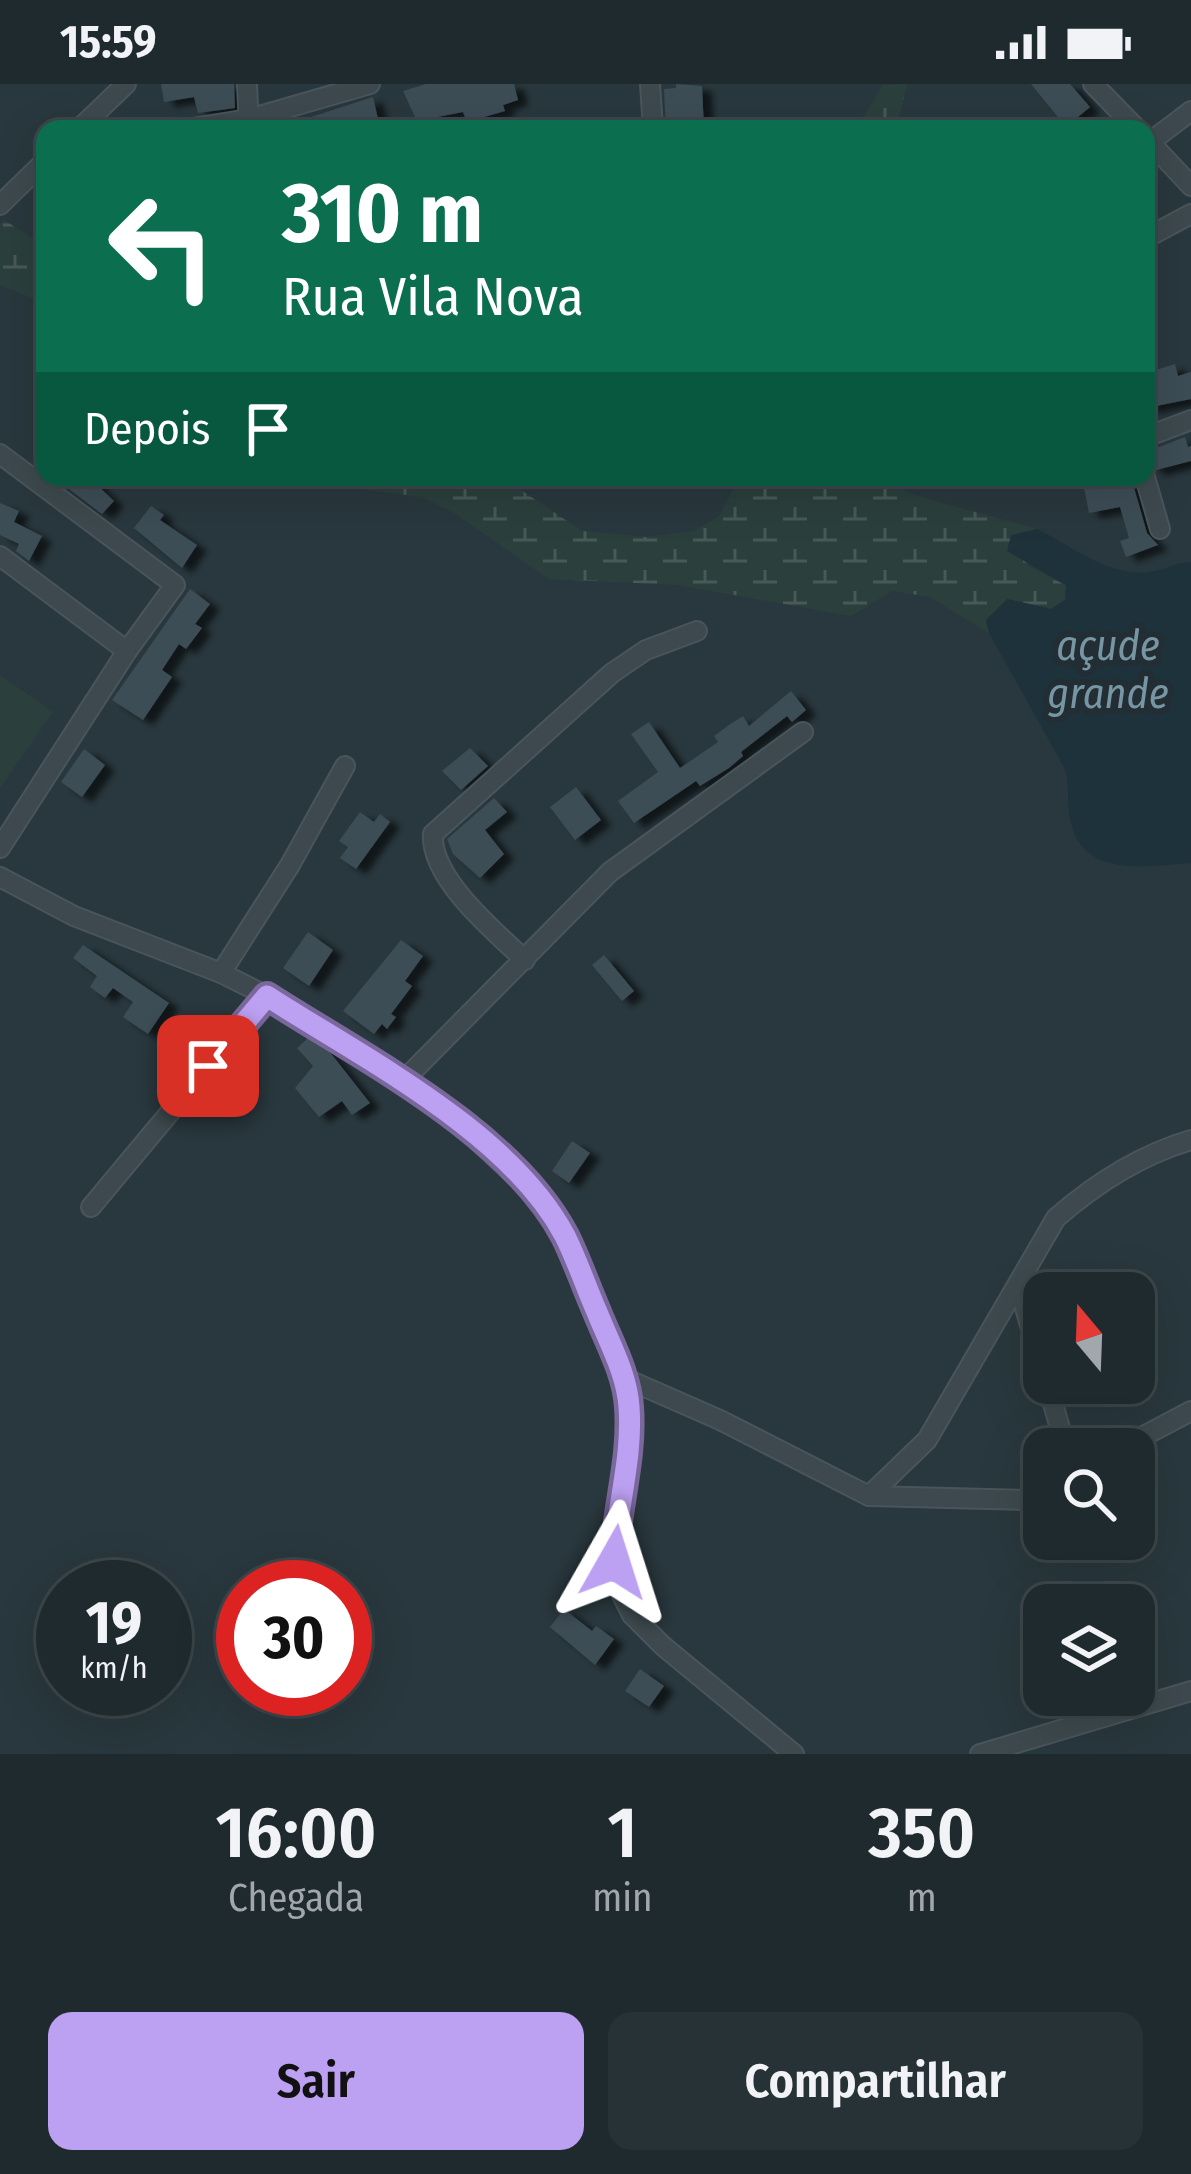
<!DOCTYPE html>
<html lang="pt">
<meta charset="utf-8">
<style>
body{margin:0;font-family:"Fira Sans Condensed",sans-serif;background:#273236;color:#f1f3f6;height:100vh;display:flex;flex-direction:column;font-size:45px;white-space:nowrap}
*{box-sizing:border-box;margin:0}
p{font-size:39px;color:#a1a7aa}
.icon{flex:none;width:66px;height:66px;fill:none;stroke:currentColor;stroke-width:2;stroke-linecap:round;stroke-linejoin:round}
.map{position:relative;height:1670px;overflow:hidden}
.details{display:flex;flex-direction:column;background:#1f2a2e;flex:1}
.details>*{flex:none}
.guide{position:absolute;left:36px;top:36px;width:1119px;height:366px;border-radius:24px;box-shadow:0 12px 48px #0002,0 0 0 3px #3c464a;background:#0b6e4f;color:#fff;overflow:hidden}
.needle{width:78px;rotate:341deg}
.buttons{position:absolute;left:1023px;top:1188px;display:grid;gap:24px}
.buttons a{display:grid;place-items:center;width:132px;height:132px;border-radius:24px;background:#1f2a2e;box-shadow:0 12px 48px #0002,0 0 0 3px #3c464a;font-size:60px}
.speed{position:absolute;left:36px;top:1476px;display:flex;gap:24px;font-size:60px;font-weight:700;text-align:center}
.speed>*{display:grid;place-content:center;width:156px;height:156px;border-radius:50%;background:#1f2a2e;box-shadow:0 12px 48px #0002,0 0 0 3px #3c464a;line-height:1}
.speed small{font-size:30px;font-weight:400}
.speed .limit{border:18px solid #d22;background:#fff;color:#111}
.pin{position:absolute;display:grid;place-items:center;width:102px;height:102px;color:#fff;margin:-51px;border-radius:24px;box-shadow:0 6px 18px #0006}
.me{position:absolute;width:132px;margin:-66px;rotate:6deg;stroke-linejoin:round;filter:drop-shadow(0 0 9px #0008)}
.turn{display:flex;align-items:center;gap:42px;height:252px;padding:0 48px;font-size:54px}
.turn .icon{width:156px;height:156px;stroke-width:2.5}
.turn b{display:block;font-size:84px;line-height:102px}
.then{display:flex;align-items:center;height:114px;padding:0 48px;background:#0003;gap:24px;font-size:45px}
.eta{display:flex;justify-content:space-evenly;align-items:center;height:204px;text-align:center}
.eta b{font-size:72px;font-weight:600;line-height:84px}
.button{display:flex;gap:24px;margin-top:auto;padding:24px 48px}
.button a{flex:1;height:138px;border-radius:24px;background:#bca0f2;color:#111;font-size:48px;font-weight:600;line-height:138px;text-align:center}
.button a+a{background:#273236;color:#f1f3f6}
.status{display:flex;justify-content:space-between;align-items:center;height:84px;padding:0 60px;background:#1f2a2e;direction:ltr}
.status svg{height:33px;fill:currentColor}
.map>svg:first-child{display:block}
.grass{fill:#2b3f3c}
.wetland{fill:url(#wetland-marsh)}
.water{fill:#1d323b}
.building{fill:#3c4d54;filter:url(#shadow)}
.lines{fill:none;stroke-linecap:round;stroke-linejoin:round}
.minor-casing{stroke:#49555b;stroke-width:22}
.minor{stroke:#3d494e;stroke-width:18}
.route-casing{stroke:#7a689d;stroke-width:30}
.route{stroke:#bca0f2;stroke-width:21}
.labels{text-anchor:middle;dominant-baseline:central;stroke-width:12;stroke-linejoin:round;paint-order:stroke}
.water-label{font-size:42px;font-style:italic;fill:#7796a3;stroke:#222e34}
</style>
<div class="status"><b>15:59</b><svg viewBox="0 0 49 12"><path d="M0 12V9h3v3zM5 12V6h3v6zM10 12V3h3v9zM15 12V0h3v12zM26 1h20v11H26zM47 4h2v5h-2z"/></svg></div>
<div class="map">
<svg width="1191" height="1670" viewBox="0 0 1191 1670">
<defs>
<pattern id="wetland-marsh" width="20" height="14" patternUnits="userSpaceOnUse" patternTransform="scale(3)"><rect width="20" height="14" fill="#2b3f3c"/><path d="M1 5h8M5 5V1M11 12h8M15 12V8" fill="none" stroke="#485957"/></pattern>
<filter id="shadow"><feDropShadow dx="10" dy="5.5" stdDeviation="3" flood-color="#0009"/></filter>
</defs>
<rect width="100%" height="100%" fill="#29383e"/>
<polygon class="grass" points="0,591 53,628 0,704"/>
<g class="wetland">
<polygon points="907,0 896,45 856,45 883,1"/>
<polygon points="4,136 45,162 45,219 0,201 0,140"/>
<polygon points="300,393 485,393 515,402 582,447 647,453 694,447 719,432 740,393 875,393 914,411 1037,445 1011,452 1029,482 1067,502 1065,516 1051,525 1007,515 986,536 989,549 930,513 892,507 851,532 678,501 549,495 456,430 422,413 306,398"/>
</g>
<path class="water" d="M1037,445C1073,462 1111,496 1154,487C1167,485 1177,478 1191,478V779C1143,782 1078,796 1069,729C1067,712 1070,700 1064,683L989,549L986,536L1007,515L1051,525L1065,516L1066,501L1007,467L1011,451Z"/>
<g class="building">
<polygon points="161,0 234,0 235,24 198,29 194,13 164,18"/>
<polygon points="426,0 514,0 518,16 503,21 505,27 467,38 463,28 417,37 403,7"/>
<polygon points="676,0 702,2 704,45 666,45 664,5 676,4"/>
<polygon points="1031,0 1070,0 1090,23 1066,43"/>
<polygon points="373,13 379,39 366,45 283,45 283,42"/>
<polygon points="1175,280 1178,292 1191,288 1191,315 1146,324 1146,289"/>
<polygon points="1185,353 1188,363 1191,362 1191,377 1156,386 1150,381 1148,374 1156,372 1154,365"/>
<polygon points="53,393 101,393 95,399 114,417 102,430"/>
<polygon points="1082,393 1131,393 1147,449 1158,461 1126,473 1120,457 1129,454 1120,423 1089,429"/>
<polygon points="0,419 19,427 14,438 42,452 29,477 16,467 19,460 0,451"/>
<polygon points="151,422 164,431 160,436 197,461 182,484 134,444"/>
<polygon points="190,505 210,520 195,540 202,544 186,565 179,560 162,586 172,593 143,636 112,616"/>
<polygon points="791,607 806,626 792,638 787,632 741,668 743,672 729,684 700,702 696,697 634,739 618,717 658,688 631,650 649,638 680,684 718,658 714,652 729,641 743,632 749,642"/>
<polygon points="470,664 488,682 461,706 442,687"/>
<polygon points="84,665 105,681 82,713 61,698"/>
<polygon points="576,703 601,736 575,756 550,723"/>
<polygon points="494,714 507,728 485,746 504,770 480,794 453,770 447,755"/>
<polygon points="360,728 374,738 380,730 390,738 356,785 340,774 348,763 339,757"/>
<polygon points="308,848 333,866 309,902 283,884"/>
<polygon points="401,856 423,872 405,897 412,902 391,930 396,933 387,945 382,940 374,950 343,927"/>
<polygon points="83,861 169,919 148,950 123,933 133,918 113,904 105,914 90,903 97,892 73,874"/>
<polygon points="604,871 634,907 622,917 592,881"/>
<polygon points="308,954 329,967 370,1019 352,1031 342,1017 319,1033 295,1004 313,982 297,964"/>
<polygon points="572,1057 590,1069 569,1099 552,1087"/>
<polygon points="564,1525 592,1547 596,1542 614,1555 595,1581 550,1543"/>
<polygon points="640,1585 664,1602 649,1623 625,1607"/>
</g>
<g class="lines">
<g class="minor-casing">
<g id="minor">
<polyline points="247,0 249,45"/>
<polyline points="650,0 653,45"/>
<polyline points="1093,0 1137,45"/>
<polyline points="79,45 126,0"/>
<polyline points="186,45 249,35 370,0"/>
<polyline points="1146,54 1191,102"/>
<polyline points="1150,58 1191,27"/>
<polyline points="0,121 45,77"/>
<polyline points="1146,154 1191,130"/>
<polyline points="1146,353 1191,336"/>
<polyline points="0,370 175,501 127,567 0,764"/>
<polyline points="1145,393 1160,445"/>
<polyline points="0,472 127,567"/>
<polyline points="0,793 74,832 221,889 267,912 437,1019 540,1115 564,1151 619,1280 629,1316 631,1360 615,1450 614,1478 621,1509 632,1531 663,1562 794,1670"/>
<path d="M525,876C495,848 430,794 433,750L612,589L646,566L697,547"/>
<polyline points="221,889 290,781 345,682"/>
<polyline points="403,997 610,788 803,648"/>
<polyline points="91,1123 267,912"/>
<polyline points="1018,1200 1044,1289"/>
<polyline points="622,1293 720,1336 869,1412 1028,1416 1044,1407"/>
<polyline points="1047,1299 1066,1365"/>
<polyline points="1119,1365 1191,1327"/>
<path d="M869,1412L927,1356L1056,1134C1095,1100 1140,1071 1191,1056"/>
<polyline points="980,1670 1191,1607"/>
</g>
</g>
<use href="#minor" class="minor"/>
</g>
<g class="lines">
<g class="route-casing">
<path id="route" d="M208,982L267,912C363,974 510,1048 565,1152C577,1176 586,1203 597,1228C609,1258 627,1290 629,1323C633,1375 616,1425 614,1478"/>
</g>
<use href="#route" class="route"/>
</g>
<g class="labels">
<g class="water-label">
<text x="1108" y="562">açude<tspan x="1108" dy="48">grande</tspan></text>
</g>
</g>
</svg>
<div class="buttons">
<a><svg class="needle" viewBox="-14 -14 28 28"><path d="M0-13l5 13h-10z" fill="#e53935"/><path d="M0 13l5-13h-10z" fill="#a1a7aa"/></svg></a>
<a><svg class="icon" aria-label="search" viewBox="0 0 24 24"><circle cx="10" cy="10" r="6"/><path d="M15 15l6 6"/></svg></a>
<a><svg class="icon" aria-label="layers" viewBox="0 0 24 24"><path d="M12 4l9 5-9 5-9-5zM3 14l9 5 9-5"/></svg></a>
</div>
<div class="speed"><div>19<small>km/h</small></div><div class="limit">30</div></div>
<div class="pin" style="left:208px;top:982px;background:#d93025"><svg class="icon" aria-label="arrive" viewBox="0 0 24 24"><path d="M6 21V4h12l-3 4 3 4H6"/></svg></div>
<svg class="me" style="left:614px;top:1478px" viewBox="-20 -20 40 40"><path d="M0-17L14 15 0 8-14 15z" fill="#bca0f2" stroke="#fff" stroke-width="4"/></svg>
<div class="guide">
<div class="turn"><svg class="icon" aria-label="left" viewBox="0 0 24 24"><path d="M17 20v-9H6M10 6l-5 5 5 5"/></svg><div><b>310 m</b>Rua Vila Nova</div></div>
<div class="then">Depois<svg class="icon" aria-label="arrive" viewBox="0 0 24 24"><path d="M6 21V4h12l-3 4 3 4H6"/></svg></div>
</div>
</div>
<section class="details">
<div class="eta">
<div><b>16:00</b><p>Chegada</p></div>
<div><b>1</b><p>min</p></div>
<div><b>350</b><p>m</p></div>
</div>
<div class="button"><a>Sair</a><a>Compartilhar</a></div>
</section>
